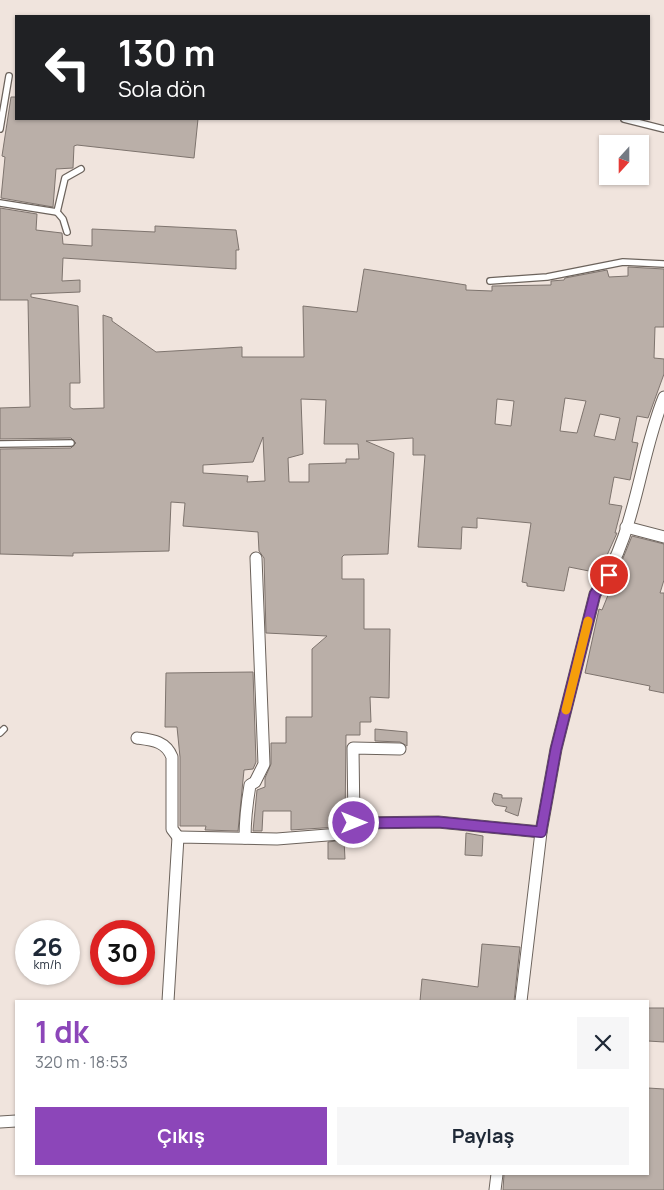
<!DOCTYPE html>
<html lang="tr">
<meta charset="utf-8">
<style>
body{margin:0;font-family:Manrope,sans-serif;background:#f6f6f7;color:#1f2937;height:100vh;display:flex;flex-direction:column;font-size:19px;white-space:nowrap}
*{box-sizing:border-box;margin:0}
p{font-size:16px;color:#747a83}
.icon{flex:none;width:28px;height:28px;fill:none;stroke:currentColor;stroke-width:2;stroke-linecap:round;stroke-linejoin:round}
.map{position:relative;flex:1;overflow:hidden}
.panel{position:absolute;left:15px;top:1000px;width:634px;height:175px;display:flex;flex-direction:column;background:#fff;border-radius:0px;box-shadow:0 1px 4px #0004}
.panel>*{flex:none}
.hud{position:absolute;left:15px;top:15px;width:635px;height:105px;border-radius:0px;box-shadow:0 1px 4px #0004;background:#202124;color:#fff;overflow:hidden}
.needle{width:32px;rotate:201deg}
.controls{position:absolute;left:599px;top:135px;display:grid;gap:10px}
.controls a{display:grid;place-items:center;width:50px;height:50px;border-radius:0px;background:#fff;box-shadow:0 1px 4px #0004;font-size:25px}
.speed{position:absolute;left:15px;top:920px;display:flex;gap:10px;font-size:25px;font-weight:700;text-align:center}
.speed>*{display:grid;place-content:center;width:65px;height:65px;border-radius:50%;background:#fff;box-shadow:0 1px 4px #0004;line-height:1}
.speed small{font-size:12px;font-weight:400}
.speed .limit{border:8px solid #d22;background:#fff;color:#111}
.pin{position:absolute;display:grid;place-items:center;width:42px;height:42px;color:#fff;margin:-21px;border:2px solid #fff;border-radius:50%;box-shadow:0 1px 5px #0007}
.me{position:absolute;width:55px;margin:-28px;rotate:90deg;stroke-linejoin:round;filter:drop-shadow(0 0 4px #0008)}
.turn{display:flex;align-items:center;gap:18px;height:105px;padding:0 20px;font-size:22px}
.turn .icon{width:65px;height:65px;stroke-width:2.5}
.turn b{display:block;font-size:35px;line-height:42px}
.round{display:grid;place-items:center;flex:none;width:52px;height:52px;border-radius:0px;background:#f6f6f7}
.head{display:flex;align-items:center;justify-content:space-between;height:85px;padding:0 20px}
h1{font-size:30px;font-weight:700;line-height:38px;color:#8c46b9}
.action{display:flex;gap:10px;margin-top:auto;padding:10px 20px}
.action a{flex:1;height:58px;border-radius:0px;background:#8c46b9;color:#fff;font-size:20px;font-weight:700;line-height:58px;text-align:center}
.action a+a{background:#f6f6f7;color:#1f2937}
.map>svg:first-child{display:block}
.building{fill:#baafa8;stroke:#7e746e;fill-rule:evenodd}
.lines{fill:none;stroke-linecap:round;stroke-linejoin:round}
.service-casing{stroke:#6c635c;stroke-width:8}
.minor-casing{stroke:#6c635c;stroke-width:13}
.service{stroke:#fff;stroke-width:5.5}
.minor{stroke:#fff;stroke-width:11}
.route-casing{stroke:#5b2e78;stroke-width:12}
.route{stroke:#8c46b9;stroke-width:9}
.slow{stroke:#f59e0b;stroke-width:9}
</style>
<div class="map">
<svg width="664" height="1190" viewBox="0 0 664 1190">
<rect width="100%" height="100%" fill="#f0e4dd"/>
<g class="building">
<polygon points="11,97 16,97 16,119 198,119 194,158 77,145 74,146 73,168 56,169 53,207 1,198 5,157 2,156"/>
<path d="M0,208L37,214L36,230L62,233L63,244L92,246V229L155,232V226L236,230L239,250H236V269L63,258L62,281L80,280V292L31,294V297L78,306L80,383H70V407L73,409L104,408L103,315L112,318V321L156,352L242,347V357H304L303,306L357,312L364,269L466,285V290L492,291V286L551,285V281L564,280L565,278L607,270L609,277L628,276V267L664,269V327H655L654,358L664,359V374L648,418L637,416L632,442L638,443L630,480L614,477L609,504L622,506L615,533H617L599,573L569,567L564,591L527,586V583L522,582L531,523L477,518V528L462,527L461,549L418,547L425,455H413V438L366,441L394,453L388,554L344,555L342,557V579H364V629H390L389,698L370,697L371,722H360V735H346L345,824L338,827L291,830V811H263L262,831H253L257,790L265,787V778L271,764V743H286V717H312V649L327,636L266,633L264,558L259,551L258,532L183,526L185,503L171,502L169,551L73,553V556L0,554V449L71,448L76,443L71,438L0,439V408L30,407L28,300H0ZM565,398L586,401L577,433L560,431ZM301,399L326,400L324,444H358L359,459H346V463L309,464V482H289L288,458L303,454ZM497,399L514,401L511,426L495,424ZM600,414L620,418L615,440L594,436ZM263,437L265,481L247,482L248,476L203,473V465L253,462Z"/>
<polygon points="632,536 664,544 664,580 660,593 664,593 664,693 649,690 650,686 585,673 599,609 602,610"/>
<polygon points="253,672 256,762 253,769 244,770 238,831 205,830 206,826 180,826 180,757 177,727 165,727 166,673"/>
<polygon points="375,729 407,732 407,746 400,742 375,741"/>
<polygon points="494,793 502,795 502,798 522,798 518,816 505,811 507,807 495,805 492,801"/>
<polygon points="466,833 483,836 482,856 465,855"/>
<polygon points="344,840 345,859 328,859 328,842"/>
<polygon points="482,944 520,947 514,1001 420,1001 422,979 478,987"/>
<polygon points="648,1008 664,1008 664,1042 648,1041"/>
<polygon points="648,1088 664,1089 664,1190 503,1190 504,1174 648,1174"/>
</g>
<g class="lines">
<g class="service-casing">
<g id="service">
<polyline points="624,119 664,129"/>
<polyline points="0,129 9,76"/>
<polyline points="0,203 57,212 65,178 81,169"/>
<polyline points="57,212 63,219 67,232"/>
<polyline points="490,281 547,277 623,262 664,264"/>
<polyline points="0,444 71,443"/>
<polyline points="0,733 4,729"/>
</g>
</g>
<g class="minor-casing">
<g id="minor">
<polyline points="626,527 664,537"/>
<path d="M137,738C152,740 166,741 172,757V829L178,837"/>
<polyline points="354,823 353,748 400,749"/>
<path d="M245,838C245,820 247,803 250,785L255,782L264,764L256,558"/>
<polyline points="168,1001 178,837 277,839 340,834 350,830 354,823 438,822 541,832"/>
<path d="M521,1001L541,832L556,749L595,594C636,538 638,461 664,397"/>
<polyline points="0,1122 16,1121"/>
<polyline points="495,1190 497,1174"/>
</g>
</g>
<use href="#service" class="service"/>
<use href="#minor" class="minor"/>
</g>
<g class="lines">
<g class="route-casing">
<polyline id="route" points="354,823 438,822 541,832 556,749 595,594 609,575"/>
</g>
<use href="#route" class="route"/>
<polyline class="slow" points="566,710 588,621"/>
</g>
</svg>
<div class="controls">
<a><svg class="needle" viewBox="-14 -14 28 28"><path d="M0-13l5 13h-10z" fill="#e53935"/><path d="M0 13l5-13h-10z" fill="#747a83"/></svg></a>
</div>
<div class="speed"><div>26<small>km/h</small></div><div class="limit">30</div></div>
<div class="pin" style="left:609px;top:575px;background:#d93025"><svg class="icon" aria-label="arrive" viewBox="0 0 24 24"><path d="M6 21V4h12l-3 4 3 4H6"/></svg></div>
<svg class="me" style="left:354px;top:823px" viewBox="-20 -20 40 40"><circle r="17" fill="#8c46b9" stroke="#fff" stroke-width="3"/><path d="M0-11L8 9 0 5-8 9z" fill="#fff"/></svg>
<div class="hud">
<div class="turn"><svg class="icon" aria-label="left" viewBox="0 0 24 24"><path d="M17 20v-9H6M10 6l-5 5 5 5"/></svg><div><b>130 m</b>Sola dön</div></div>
</div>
<section class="panel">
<div class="head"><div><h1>1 dk</h1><p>320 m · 18:53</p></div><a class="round"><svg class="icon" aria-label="close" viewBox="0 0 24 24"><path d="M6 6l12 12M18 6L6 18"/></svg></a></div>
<div class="action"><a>Çıkış</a><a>Paylaş</a></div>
</section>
</div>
